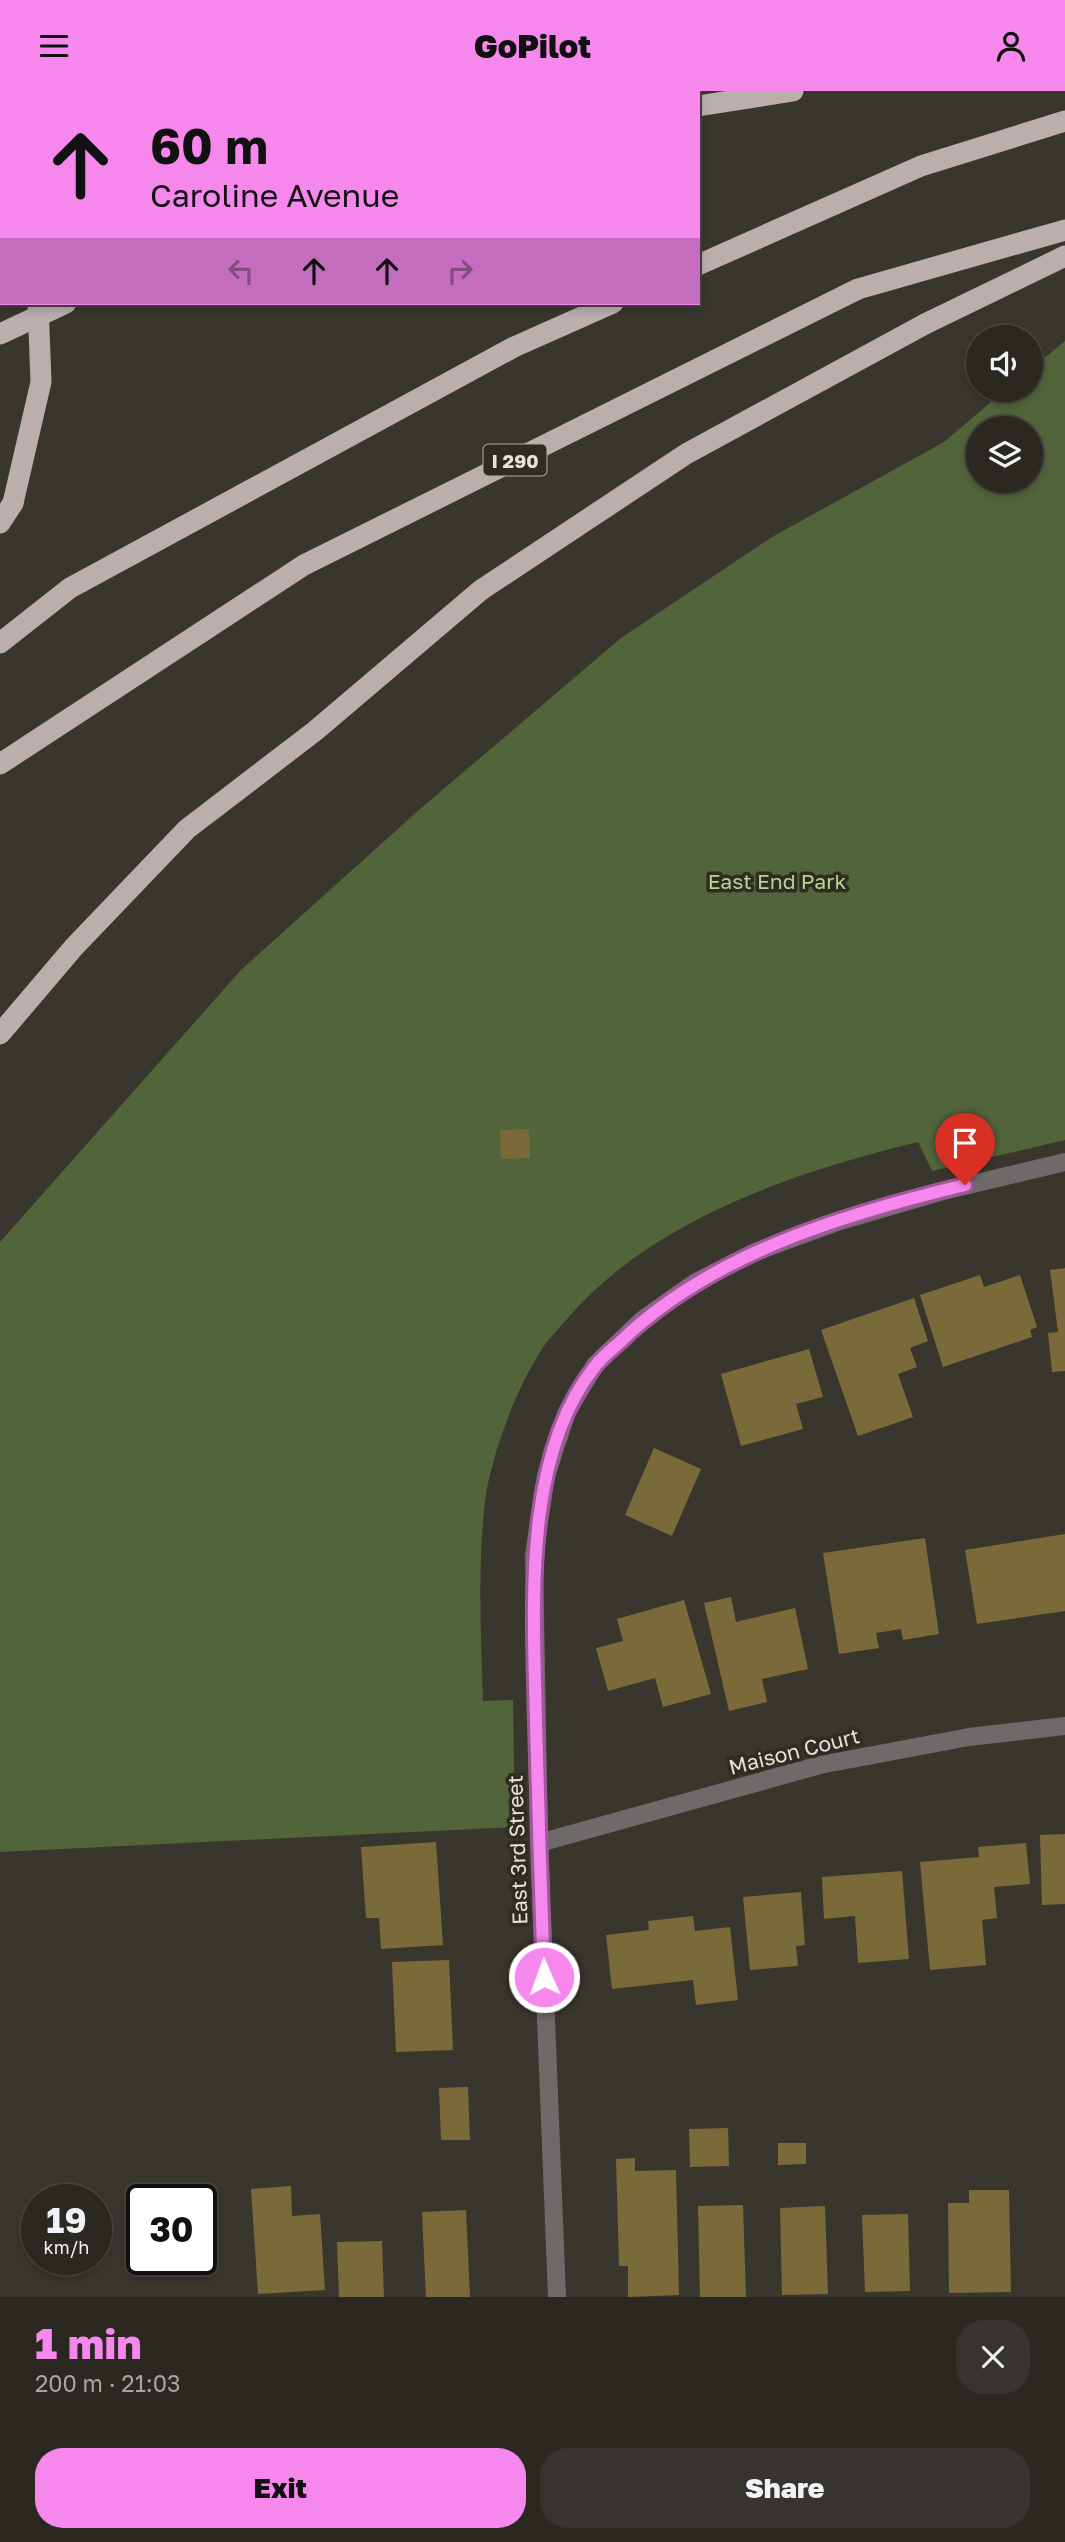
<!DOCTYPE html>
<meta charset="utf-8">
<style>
body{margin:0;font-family:"Golos Text",sans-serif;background:#37342f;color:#f1f3f6;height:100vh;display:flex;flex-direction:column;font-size:26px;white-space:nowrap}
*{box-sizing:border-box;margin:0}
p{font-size:23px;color:#a6a6a5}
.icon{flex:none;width:38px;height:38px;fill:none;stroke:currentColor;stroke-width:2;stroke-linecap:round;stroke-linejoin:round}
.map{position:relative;height:2206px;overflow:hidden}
.drawer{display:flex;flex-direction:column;background:#2b2822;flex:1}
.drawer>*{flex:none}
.guide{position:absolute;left:0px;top:0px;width:700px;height:214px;box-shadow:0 4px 10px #0003,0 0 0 2px #474440;background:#f688ed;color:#111;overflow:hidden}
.tools{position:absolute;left:966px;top:234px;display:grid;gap:14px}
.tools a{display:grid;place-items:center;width:77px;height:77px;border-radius:50%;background:#2b2822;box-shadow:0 4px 10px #0003,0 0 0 2px #474440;font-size:35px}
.speed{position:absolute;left:21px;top:2093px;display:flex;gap:14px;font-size:35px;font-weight:700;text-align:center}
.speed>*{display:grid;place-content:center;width:91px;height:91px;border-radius:50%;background:#2b2822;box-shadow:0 4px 10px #0003,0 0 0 2px #474440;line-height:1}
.speed small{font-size:18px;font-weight:400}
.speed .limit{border:4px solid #111;border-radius:10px;background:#fff;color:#111}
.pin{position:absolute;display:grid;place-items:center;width:60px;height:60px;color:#fff;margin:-72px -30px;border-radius:50% 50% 50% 0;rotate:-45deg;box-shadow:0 0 7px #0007}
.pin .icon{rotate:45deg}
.me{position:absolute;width:77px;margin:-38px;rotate:358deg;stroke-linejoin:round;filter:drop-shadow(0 0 5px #0008)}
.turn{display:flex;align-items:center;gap:24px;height:147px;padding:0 35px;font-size:32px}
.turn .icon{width:91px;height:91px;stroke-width:2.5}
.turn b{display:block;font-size:49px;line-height:60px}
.lanes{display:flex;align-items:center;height:66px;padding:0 35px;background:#0003;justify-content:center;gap:35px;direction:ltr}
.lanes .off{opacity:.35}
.round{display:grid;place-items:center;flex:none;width:74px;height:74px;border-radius:28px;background:#37342f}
.headline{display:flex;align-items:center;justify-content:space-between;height:119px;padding:0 35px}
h1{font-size:42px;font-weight:800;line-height:52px;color:#f688ed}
.primary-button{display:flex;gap:14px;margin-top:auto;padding:14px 35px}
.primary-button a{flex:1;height:80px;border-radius:28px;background:#f688ed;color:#111;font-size:28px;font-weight:800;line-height:80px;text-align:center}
.primary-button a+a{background:#37342f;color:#f1f3f6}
header{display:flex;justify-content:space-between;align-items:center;height:91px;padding:0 35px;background:#f688ed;color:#111;font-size:32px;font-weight:800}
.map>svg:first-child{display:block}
.green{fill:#51643a;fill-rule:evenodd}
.building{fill:#7b6a39}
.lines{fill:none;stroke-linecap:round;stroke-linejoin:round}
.street{stroke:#6f6a69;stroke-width:18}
.highway{stroke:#bbafae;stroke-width:21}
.highway-bridge{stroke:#bbafae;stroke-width:21}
.route-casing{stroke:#a0589a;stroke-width:18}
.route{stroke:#f688ed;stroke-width:12}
.labels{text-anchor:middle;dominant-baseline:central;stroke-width:7;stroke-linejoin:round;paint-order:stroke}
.shield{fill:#2f2c24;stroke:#aeaca6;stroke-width:2}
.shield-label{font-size:19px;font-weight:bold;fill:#e5e3de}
.park-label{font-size:21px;fill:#b6d68f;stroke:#2f2c24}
.street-label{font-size:21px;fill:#e5e3de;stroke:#2f2c24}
</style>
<header><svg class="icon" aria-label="menu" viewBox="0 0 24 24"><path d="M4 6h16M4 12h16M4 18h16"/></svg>GoPilot<svg class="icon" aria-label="person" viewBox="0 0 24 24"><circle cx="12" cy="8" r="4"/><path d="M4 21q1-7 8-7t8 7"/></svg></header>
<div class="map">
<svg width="1065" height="2206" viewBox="0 0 1065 2206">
<rect width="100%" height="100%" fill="#39362e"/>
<path class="green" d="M1065,250V1049L932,1080L918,1051C795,1081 653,1128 568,1227C560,1236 551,1245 544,1255C528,1279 516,1305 506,1332C498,1354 490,1379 486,1403C477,1472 481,1541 483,1610L513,1609L515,1736L0,1761V1151L241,879L420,718L621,547L772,446L944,351L1005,299H1031V278ZM978,338H1031V390H978Z"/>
<g class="building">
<polygon points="529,1038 530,1067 501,1068 500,1039"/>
<polygon points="1065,1177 1065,1280 1052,1281 1048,1242 1058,1241 1050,1179"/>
<polygon points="980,1184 984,1196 1020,1184 1037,1236 1030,1239 1032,1246 943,1276 920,1204"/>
<polygon points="914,1207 928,1250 910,1257 917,1276 898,1283 913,1326 858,1345 821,1239"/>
<polygon points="809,1258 823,1306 796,1313 803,1338 741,1355 721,1283"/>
<polygon points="654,1357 701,1378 672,1445 625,1424"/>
<polygon points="1065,1443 1065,1520 977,1533 965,1459"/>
<polygon points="925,1447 939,1543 903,1549 901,1538 876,1542 879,1557 839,1563 823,1462"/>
<polygon points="731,1506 736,1531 795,1517 808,1578 762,1588 767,1611 729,1620 704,1512"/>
<polygon points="684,1509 711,1603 663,1616 655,1587 608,1600 596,1557 623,1550 617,1528"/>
<polygon points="1065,1743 1065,1813 1042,1814 1040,1744"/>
<polygon points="436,1751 443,1854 381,1858 379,1827 366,1827 361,1756"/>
<polygon points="1026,1752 1030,1793 994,1796 997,1827 982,1829 986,1874 930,1879 920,1771 979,1766 978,1756"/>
<polygon points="902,1780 909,1868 858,1872 855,1825 824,1828 822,1786"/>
<polygon points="801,1801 805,1854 796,1855 798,1875 750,1879 743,1806"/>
<polygon points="693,1825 695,1840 730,1836 738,1909 696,1914 693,1889 612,1898 606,1844 649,1839 648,1830"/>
<polygon points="449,1869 453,1959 396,1961 392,1871"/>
<polygon points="468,1996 470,2049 441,2049 439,1997"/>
<polygon points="728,2037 729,2075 690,2076 689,2038"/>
<polygon points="778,2052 806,2052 806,2073 778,2074"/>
<polygon points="635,2067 635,2080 676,2079 679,2204 628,2206 628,2175 619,2175 616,2068"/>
<polygon points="291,2095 292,2125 320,2123 325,2199 258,2203 251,2098"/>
<polygon points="969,2099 1009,2099 1011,2201 949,2202 948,2112 969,2112"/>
<polygon points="743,2114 746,2206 700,2206 698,2115"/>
<polygon points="825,2115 828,2203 782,2204 780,2117"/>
<polygon points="466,2119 470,2206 426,2206 422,2121"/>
<polygon points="908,2123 910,2200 865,2201 862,2124"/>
<polygon points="382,2150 384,2206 339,2206 337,2151"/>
</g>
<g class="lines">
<g class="street">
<polyline points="539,1752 820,1674 969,1646 1065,1635"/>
<polyline points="557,2206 539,1752 534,1464 546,1385 567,1321 595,1274 643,1228 694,1192 755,1161 840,1130 943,1100 1065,1071"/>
</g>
<g class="highway">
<polyline points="698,15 793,0"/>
<polyline points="0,85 2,87"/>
<polyline points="698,174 921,75 1065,30"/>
<polyline points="0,243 66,212"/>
<polyline points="0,432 13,412"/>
<polyline points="0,552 70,497 514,256 613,212"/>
<polyline points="0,673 304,474 858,198 1065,139"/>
<polyline points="0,943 74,856 187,738 315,640 481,499 686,363 925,233 1065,165"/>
</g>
<polyline class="highway-bridge" points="13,412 41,291 38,212"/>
</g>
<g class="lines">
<g class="route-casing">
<path id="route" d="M544,1886C541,1801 538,1717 536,1632C534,1521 521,1366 596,1274C602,1266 611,1259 619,1252C710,1163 844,1123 965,1094"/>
</g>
<use href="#route" class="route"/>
</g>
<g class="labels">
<rect class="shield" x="483.5" y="353.5" width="63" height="31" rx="5"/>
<g class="shield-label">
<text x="515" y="369">I 290</text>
</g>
<g class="park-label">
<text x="777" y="790">East End Park</text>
</g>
<g class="street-label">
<text transform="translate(794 1660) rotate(-14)">Maison Court</text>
<text transform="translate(517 1759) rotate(-92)">East 3rd Street</text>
</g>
</g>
</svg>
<div class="tools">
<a><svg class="icon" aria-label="sound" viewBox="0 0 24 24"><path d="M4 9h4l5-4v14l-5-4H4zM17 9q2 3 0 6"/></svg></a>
<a><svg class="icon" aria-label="layers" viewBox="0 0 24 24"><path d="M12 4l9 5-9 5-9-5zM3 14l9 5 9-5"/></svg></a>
</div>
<div class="speed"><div>19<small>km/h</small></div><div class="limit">30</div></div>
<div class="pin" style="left:965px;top:1094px;background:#d93025"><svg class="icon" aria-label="arrive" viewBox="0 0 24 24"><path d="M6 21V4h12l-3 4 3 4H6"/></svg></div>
<svg class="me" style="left:544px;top:1886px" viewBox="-20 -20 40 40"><circle r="17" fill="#f688ed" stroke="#fff" stroke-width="3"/><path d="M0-11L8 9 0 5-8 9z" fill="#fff"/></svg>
<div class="guide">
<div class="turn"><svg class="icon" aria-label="ahead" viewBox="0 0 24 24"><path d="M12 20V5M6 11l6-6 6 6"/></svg><div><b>60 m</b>Caroline Avenue</div></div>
<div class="lanes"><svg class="icon off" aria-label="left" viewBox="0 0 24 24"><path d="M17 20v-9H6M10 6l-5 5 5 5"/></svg><svg class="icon" aria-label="ahead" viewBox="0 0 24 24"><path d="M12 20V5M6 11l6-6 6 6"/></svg><svg class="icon" aria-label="ahead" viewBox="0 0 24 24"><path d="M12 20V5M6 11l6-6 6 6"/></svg><svg class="icon off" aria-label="right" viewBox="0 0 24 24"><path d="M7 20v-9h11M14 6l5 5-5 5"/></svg></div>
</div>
</div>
<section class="drawer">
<div class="headline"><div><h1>1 min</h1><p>200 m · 21:03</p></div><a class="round"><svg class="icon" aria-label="close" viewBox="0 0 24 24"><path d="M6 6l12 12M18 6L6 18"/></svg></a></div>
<div class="primary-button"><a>Exit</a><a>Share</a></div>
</section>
